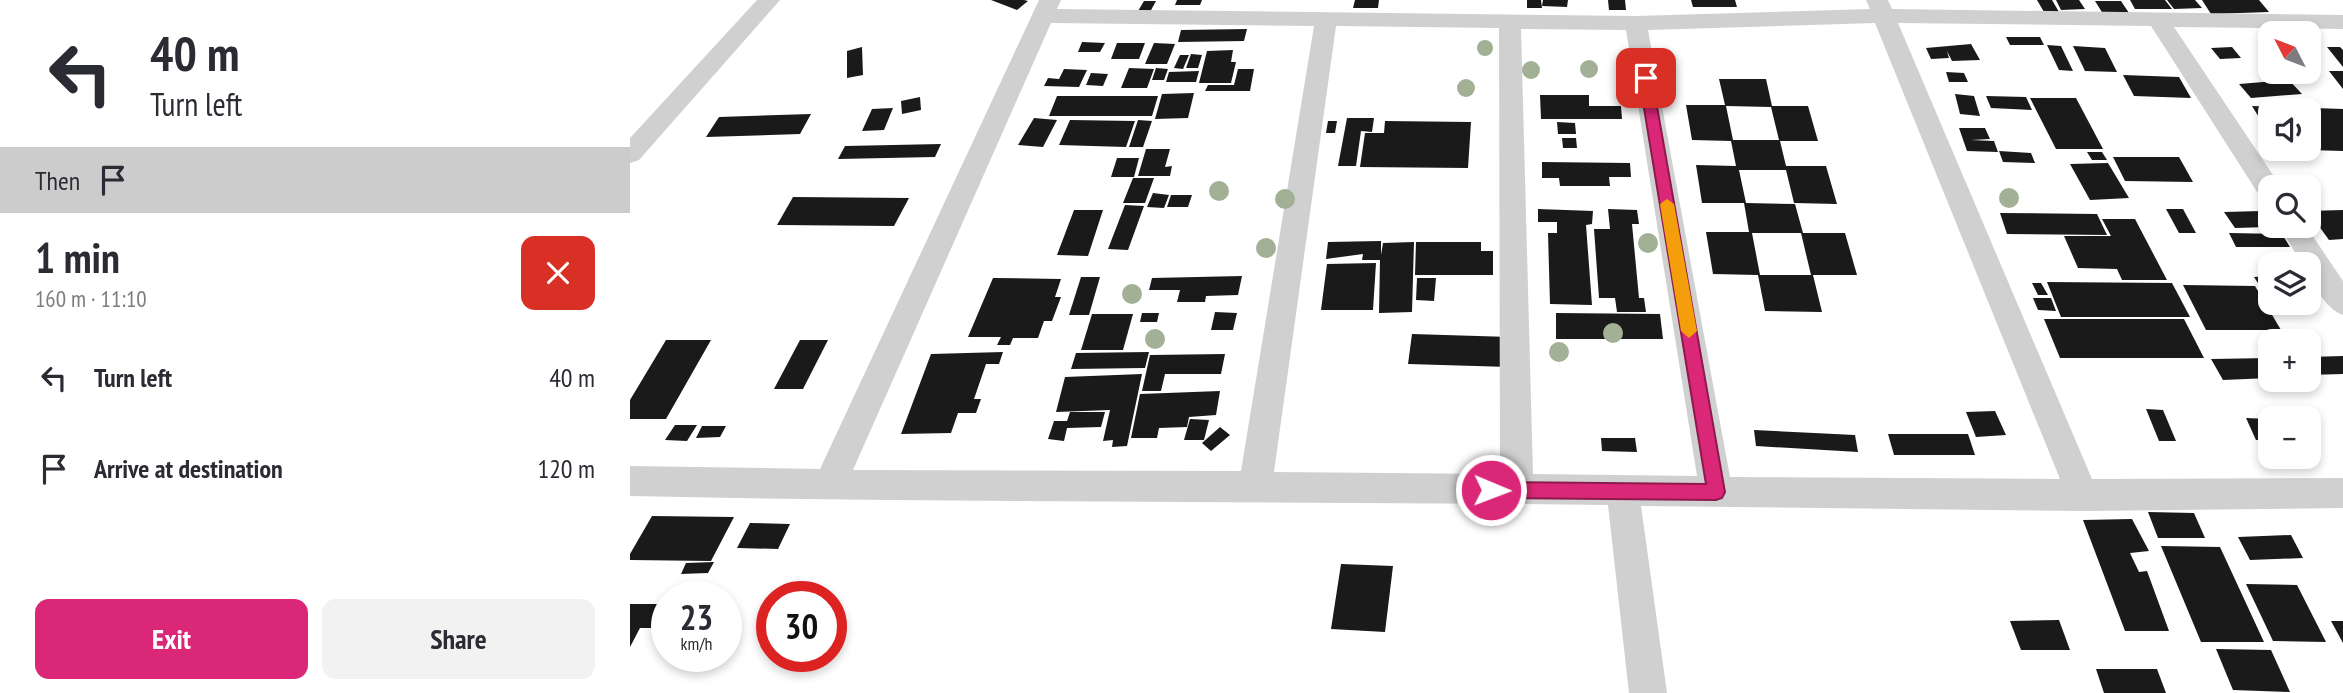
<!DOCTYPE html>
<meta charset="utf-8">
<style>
body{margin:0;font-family:"PT Sans Narrow",sans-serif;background:#f2f2f3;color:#2b2b33;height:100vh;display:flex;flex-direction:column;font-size:26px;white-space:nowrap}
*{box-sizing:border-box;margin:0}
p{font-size:23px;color:#7c7c81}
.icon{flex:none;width:38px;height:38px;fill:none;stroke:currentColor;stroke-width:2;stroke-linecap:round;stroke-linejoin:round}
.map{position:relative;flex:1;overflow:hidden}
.side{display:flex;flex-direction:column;background:#fff;width:630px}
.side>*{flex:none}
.hud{background:#fff;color:#2b2b33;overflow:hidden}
.needle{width:46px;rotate:312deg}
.fabs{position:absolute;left:1628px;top:21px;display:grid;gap:14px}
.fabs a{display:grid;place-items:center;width:63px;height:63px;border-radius:14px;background:#fff;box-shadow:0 4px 10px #0003;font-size:35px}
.speed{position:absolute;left:21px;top:581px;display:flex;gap:14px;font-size:35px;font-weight:700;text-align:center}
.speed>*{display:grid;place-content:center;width:91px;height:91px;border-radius:50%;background:#fff;box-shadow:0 4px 10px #0003;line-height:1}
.speed small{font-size:18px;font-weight:400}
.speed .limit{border:10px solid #d22;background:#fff;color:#111}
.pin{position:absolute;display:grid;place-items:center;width:60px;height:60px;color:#fff;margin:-30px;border-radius:14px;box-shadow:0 4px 10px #0006}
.me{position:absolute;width:77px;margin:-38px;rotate:91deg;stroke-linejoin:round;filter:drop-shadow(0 0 5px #0008)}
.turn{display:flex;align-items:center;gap:24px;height:147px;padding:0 35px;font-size:32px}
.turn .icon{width:91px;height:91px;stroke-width:2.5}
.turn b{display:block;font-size:49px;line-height:60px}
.then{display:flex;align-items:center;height:66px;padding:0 35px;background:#0003;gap:14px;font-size:26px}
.round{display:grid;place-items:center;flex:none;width:74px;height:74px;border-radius:14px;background:#f2f2f3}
.head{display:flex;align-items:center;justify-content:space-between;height:119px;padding:0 35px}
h1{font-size:42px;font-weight:600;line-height:52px}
.cta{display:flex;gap:14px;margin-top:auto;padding:14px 35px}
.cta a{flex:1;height:80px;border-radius:14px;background:#db2777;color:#fff;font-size:28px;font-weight:600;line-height:80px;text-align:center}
.cta a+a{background:#f2f2f3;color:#2b2b33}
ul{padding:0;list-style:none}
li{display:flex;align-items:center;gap:21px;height:91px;padding:0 35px}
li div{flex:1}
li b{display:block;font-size:26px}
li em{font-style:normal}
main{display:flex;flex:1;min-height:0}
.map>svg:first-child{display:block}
.building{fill:#1a1a1a;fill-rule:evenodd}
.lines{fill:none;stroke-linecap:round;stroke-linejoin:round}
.street{fill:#d0d0d0;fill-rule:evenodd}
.tree{fill:#a2b095}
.route{fill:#db2777;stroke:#8e194d;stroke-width:2}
.slow{fill:#f59e0b}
</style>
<main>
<section class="side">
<div class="hud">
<div class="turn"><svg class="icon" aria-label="left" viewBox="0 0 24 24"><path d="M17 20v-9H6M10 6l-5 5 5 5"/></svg><div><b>40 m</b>Turn left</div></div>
<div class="then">Then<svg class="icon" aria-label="arrive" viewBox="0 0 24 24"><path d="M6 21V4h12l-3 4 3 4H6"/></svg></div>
</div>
<div class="head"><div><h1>1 min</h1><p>160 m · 11:10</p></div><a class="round" style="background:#d93025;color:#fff"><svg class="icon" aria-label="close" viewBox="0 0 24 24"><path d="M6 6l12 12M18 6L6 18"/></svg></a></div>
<ul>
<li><svg class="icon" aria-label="left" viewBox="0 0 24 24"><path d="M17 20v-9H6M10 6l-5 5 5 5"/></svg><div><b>Turn left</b></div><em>40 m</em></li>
<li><svg class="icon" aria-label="arrive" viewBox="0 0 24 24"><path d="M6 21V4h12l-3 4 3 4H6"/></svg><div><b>Arrive at destination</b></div><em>120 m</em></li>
</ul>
<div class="cta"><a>Exit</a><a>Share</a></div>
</section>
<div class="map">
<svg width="1713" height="693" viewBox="0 0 1713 693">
<rect width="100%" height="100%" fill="#fff"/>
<g class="building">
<polygon points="361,0 394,0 398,1 387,10"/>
<polygon points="547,0 572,0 570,5 545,5"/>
<polygon points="725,0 749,0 748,8 723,8"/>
<polygon points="897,0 911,0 912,8 897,8"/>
<polygon points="913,0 938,0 937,7 912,6"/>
<polygon points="978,0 995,0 996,10 979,10"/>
<polygon points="1061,0 1105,0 1107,7 1063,7"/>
<polygon points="1407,0 1422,0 1429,12 1414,12"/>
<polygon points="1426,0 1449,0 1455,9 1431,10"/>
<polygon points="1500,0 1535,0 1542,9 1505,9"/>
<polygon points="1537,0 1565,0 1572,8 1544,9"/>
<polygon points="1572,0 1629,0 1639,12 1581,14"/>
<polygon points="514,1 526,1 520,12 508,11"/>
<polygon points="1465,1 1491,1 1501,16 1475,17"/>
<polygon points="617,29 614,41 548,42 551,30"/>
<polygon points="1376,37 1410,37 1414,45 1380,45"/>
<polygon points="452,42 475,43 470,52 448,52"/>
<polygon points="487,43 515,43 509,59 481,59"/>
<polygon points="524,43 545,44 537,64 515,64"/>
<polygon points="1341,44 1350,60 1322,61 1317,51 1319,58 1301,59 1296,48"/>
<polygon points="1417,45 1431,46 1443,71 1429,70"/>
<polygon points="1443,46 1475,48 1487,72 1455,71"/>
<polygon points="232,47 233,75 217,78 217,51"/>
<polygon points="1602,47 1611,58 1590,59 1581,48"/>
<polygon points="1697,47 1710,47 1713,50 1713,67"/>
<polygon points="603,50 601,62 606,62 601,83 569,83 577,51"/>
<polygon points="561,54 572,55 568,68 556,68"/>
<polygon points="550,55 559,55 553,69 544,68"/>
<polygon points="499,68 524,69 517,88 491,88"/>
<polygon points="526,68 538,69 534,80 522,80"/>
<polygon points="434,69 457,70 449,87 414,86 418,78 429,79"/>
<polygon points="608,69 624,69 620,91 575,91 578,85 604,85"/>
<polygon points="569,71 566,82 536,82 539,72"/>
<polygon points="1699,71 1713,71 1713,89"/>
<polygon points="1316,72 1334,73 1338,82 1319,82"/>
<polygon points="461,73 478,74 473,86 456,85"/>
<polygon points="1493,75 1549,77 1561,98 1504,96"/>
<path d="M1089,79H1136L1142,106H1178L1188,141H1150L1156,166H1196L1207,204L1164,203L1156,170H1109L1116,203L1165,204L1173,233H1215L1227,275H1181L1171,233H1122L1130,275H1183L1192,312L1135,311L1128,275L1083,274L1076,232H1119L1114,203H1072L1066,165L1106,166L1101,141L1062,140L1056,105H1095ZM1096,106L1141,107L1149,140H1103Z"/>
<polygon points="1659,80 1672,94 1621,98 1609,84"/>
<polygon points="564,93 558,118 525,119 532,94"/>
<polygon points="1325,94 1344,96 1350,116 1330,114"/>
<polygon points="910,95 959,95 959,106 991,106 992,119 911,119"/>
<polygon points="427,96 528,96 522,116 419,116"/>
<polygon points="1356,96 1396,97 1402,110 1361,108"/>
<polygon points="290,97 291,110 272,114 271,101"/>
<polygon points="1400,98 1446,98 1473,149 1426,149"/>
<polygon points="1622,106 1713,109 1713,151 1678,150 1678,110 1640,110 1640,135"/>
<polygon points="263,108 254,130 232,131 242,109"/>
<polygon points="181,114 170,134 76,137 89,117"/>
<polygon points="404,118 427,120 413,147 388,145"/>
<polygon points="717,118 744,118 742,132 731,131 726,166 708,166"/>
<polygon points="440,120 505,121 496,147 429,145"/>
<polygon points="508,120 522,121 513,147 499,147"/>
<polygon points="698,121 707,121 705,133 696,133"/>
<polygon points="755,121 841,122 838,168 730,167 735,133 754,133"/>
<polygon points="927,122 945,123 946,134 928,134"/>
<polygon points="1329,128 1355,128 1360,139 1341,140 1364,141 1368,152 1337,151"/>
<polygon points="932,138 946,138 947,148 933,148"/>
<polygon points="311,144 305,157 208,159 215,146"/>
<polygon points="516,149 540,149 535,167 542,166 540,176 508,176"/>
<polygon points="1369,151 1401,153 1405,163 1373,162"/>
<polygon points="1457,152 1472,152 1477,160 1462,160"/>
<polygon points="1483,157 1549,157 1563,182 1495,181"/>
<polygon points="487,158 509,158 504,177 481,177"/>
<polygon points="912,162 1000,163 1001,177 979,177 980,186 930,186 929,178 912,178"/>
<polygon points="1478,163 1499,198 1460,200 1440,164"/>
<polygon points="503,178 524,178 515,203 493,203"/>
<polygon points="523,193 539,195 534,208 517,207"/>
<polygon points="541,195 562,195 558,207 537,207"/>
<polygon points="163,197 279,198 264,226 147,225"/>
<polygon points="495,205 514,206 498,250 478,249"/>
<polygon points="908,209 963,211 962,224 956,225 962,305 920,304 918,233 927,233 927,222 908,222"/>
<polygon points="978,209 1007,210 1009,224 1002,224 1009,298 1014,298 1016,312 987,312 985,298 969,298 964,229 980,229"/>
<polygon points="1536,209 1553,209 1566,233 1549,233"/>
<polygon points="444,210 473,210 458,256 427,255"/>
<polygon points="1713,210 1713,239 1699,240 1678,211"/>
<polygon points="1631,211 1640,227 1605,228 1594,212"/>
<polygon points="1370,213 1467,214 1477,235 1377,234"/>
<polygon points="1472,219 1505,219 1537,280 1492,280 1487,269 1448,268 1434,236 1481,236"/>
<polygon points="1599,233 1652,234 1660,247 1606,247"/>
<polygon points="751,241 751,255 753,243 784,242 782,312 749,313 750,260 732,260 733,254 696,259 698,242"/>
<polygon points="786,242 851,242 851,251 863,251 863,275 785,275"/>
<polygon points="746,263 743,310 691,310 697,264"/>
<polygon points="612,276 608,295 576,296 575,302 547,302 550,290 519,290 522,278"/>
<polygon points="1640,276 1640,291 1633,291 1624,277"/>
<polygon points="451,277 470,277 459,315 439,315"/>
<polygon points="363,278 431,279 425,297 431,297 422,321 414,321 408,338 383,338 380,345 367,345 371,337 338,337"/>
<polygon points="787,278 806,278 804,301 786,300"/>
<polygon points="1417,282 1542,283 1560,317 1431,317"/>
<polygon points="1402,283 1411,283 1418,295 1408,295"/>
<polygon points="1553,285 1625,286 1651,330 1576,330"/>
<polygon points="1403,298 1421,298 1426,311 1408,310"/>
<polygon points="585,312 607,313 603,330 581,330"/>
<polygon points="512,313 529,313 527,322 510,322"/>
<polygon points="926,313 1030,314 1033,339 926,339"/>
<polygon points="462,314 503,314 493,350 451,350"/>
<polygon points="1414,319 1554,319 1574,358 1430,358"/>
<polygon points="782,334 880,337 879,367 778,364"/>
<polygon points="36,340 81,340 36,419 0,419 0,400"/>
<polygon points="170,340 198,340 173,389 144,389"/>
<polygon points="373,352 369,364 356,364 344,399 351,399 346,413 328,413 321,433 271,434 301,354"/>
<polygon points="519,352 515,368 441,369 446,353"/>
<polygon points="595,354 591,374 535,374 531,391 512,391 520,355"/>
<polygon points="1713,356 1713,374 1678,375 1678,357"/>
<polygon points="1640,358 1640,378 1593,380 1581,359"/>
<polygon points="512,374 497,446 482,447 483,440 473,441 480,410 426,412 435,377"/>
<polygon points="590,391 586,415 559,417 557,427 529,428 527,438 501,438 510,394"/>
<polygon points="1516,409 1533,410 1546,441 1529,441"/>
<polygon points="1365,411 1376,435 1346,437 1336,412"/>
<polygon points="440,412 475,412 471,427 437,428 434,441 418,439 424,421 437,421"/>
<polygon points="1616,418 1640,419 1640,440 1626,440"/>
<polygon points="560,419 579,420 574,440 554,440"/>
<polygon points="45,425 67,425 57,441 35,440"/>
<polygon points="72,426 96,426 90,437 66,438"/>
<polygon points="590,427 600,435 581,451 572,443"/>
<polygon points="1124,430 1225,435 1228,452 1126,446"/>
<polygon points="1258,434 1338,434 1345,455 1264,455"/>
<polygon points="971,438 1005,438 1007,452 972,451"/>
<polygon points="1518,512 1564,513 1575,538 1528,538"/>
<polygon points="22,516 104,517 81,561 0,560 0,554"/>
<polygon points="1502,519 1519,551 1500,553 1509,572 1517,571 1539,631 1495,631 1453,520"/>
<polygon points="120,523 160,524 148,549 107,548"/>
<polygon points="1661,535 1673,558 1620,560 1608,537"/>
<polygon points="1531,546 1590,547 1634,642 1571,642"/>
<polygon points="84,562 78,573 51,574 56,563"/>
<polygon points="711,564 763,566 755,632 701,629"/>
<polygon points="1616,584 1667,585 1696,642 1643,641"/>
<polygon points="0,604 37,604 37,628 10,628 0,647"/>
<polygon points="1429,620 1440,650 1391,650 1380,621"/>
<polygon points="1701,621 1713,621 1713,643"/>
<polygon points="1586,649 1641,650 1660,692 1603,690"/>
<polygon points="1466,669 1527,669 1536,693 1474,693"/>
</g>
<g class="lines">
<g class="street">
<polygon points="127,0 150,0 9,160 0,163 0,138"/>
<path d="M409,0H431L427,9L1006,16L1240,9L1236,0H1258L1262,9L1713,15V29L1544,27L1651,187H1640V200L1631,198L1521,26L1268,23L1462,479L1713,478V508L1453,511L1011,506L1037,693H999L978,505C652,501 326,503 0,496V466L190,469ZM421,23L684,26L611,471L223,470ZM1245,23L1430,479L1100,477L1018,30ZM706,26L869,28L870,474L644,472ZM891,29L996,30L1067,476L903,474Z"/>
<path d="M1649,226H1676L1713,281V315C1697,310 1678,281 1678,264H1672Z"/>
</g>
</g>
<g class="tree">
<circle cx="855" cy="48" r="8"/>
<circle cx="959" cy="69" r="9"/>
<circle cx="901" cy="70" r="9"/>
<circle cx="836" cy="88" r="9"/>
<circle cx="589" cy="191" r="10"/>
<circle cx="1379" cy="198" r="10"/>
<circle cx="655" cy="199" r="10"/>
<circle cx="1018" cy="243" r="10"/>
<circle cx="636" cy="248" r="10"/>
<circle cx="502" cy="294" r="10"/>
<circle cx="983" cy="333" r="10"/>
<circle cx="525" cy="339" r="10"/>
<circle cx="929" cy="352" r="10"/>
</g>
<polygon class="route" points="1016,74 1022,78 1095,492 1092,498 1086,500 861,498 855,496 852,490 855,484 861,482 1076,484 1009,78"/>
<polygon class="slow" points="1037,199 1044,204 1067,331 1059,338 1051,331 1030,204"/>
</svg>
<div class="fabs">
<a><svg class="needle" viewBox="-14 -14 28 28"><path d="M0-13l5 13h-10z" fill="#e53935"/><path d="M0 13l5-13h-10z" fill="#7c7c81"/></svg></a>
<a><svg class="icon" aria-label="sound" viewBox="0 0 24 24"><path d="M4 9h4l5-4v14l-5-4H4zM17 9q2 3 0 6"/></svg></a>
<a><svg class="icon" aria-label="search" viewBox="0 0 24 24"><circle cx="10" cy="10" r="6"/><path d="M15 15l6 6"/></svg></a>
<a><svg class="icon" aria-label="layers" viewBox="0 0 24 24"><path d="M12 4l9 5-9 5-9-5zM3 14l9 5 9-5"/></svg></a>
<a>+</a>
<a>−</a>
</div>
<div class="speed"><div>23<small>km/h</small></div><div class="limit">30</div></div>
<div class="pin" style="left:1016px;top:78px;background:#d93025"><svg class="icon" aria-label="arrive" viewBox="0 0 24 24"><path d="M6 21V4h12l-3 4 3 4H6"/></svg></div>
<svg class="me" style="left:861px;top:490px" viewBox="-20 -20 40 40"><circle r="17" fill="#db2777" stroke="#fff" stroke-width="3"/><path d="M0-11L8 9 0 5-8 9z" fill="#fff"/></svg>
</div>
</main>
